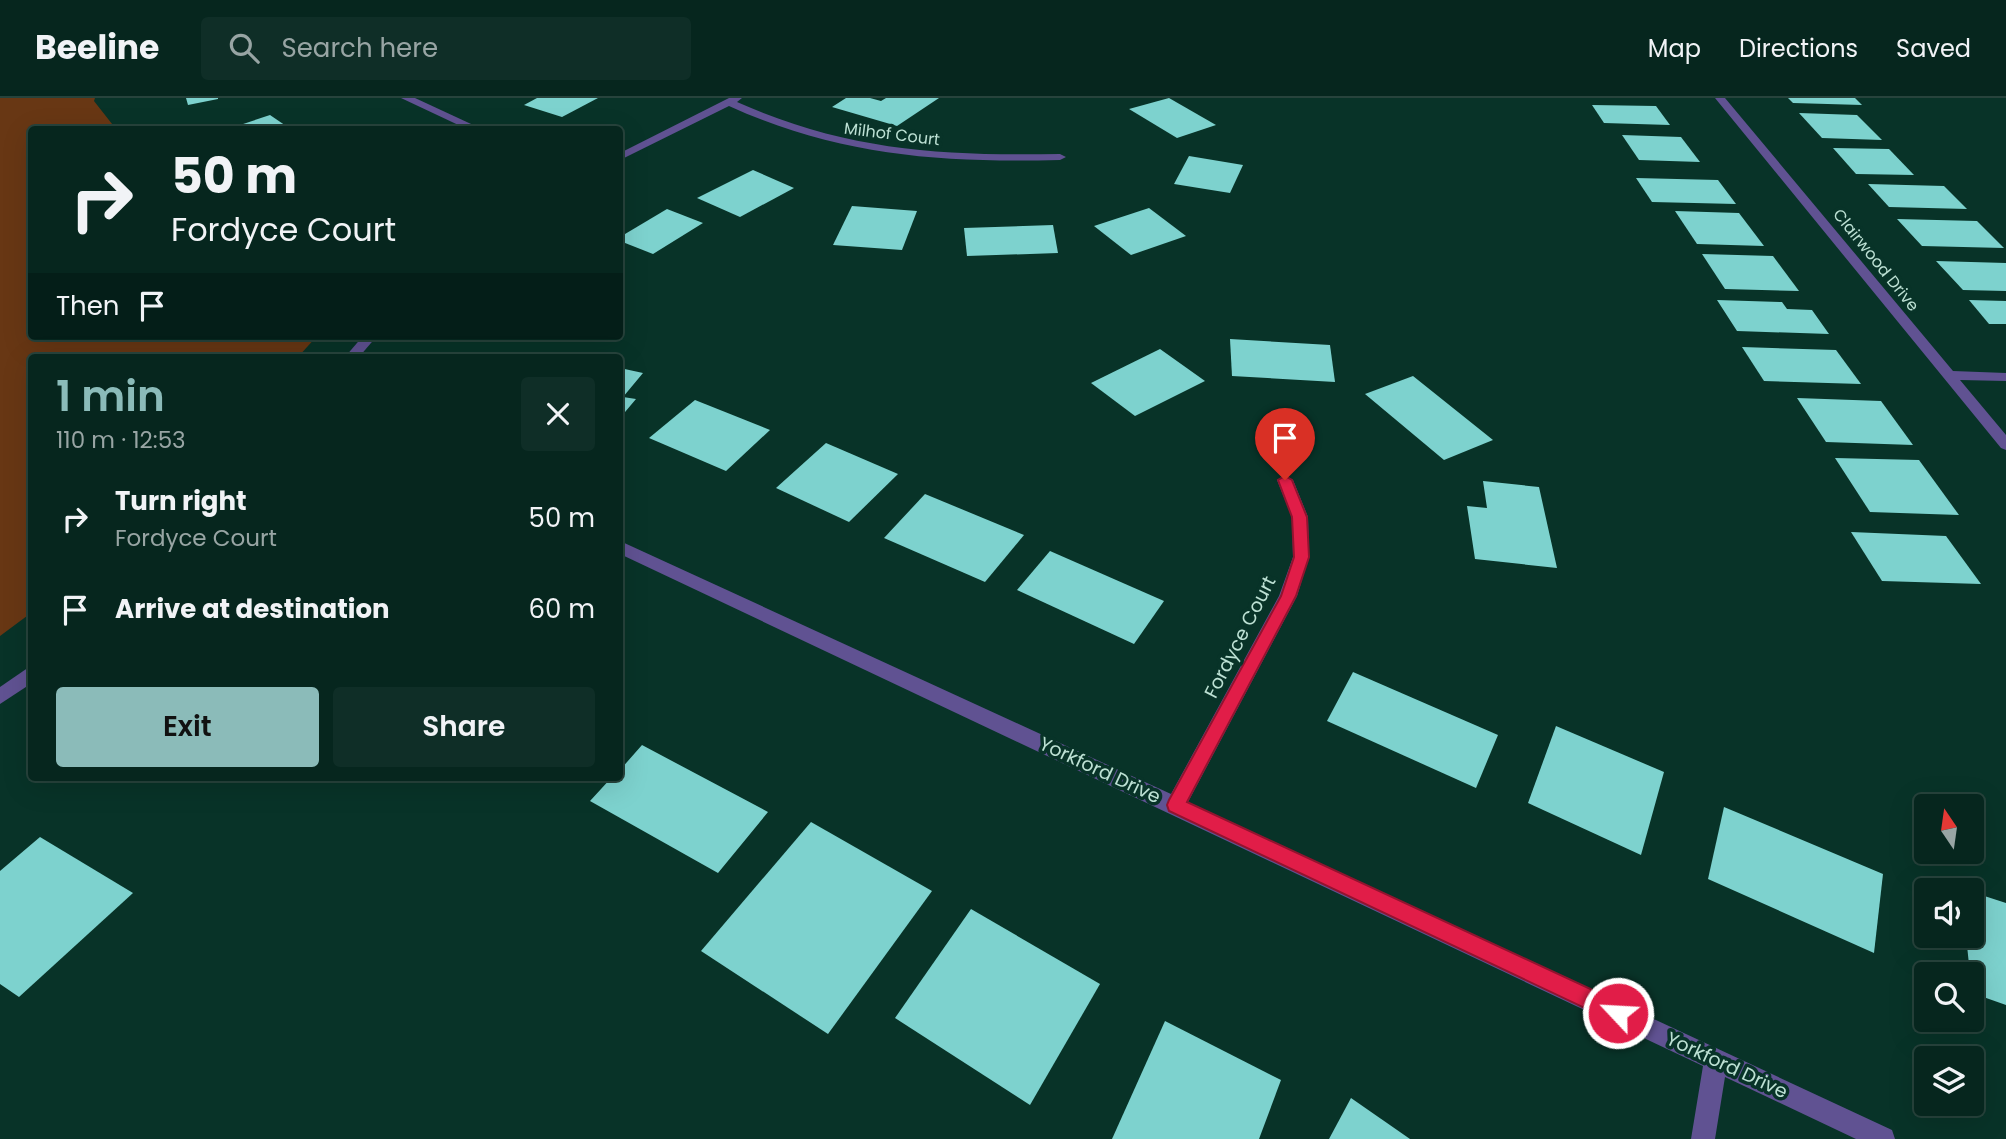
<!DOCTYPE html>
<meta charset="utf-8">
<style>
body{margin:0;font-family:Poppins,sans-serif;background:#0f2e27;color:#f1f3f6;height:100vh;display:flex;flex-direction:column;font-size:26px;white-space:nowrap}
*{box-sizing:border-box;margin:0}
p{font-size:23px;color:#98a5a4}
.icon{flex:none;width:38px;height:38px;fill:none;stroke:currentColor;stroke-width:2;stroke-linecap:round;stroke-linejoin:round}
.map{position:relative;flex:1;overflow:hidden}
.details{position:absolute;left:28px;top:256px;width:595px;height:427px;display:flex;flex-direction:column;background:#06261e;border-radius:7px;box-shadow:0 7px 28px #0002,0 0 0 2px #27433c}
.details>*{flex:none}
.hud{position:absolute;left:28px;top:28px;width:595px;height:214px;border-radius:7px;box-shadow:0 7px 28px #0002,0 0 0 2px #27433c;background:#06261e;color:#f1f3f6;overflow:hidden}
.needle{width:46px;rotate:347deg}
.buttons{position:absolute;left:1914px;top:696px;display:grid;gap:14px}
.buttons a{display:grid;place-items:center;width:70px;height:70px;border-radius:7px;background:#06261e;box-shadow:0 7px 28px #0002,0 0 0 2px #27433c;font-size:35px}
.pin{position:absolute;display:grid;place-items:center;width:60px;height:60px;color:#fff;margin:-72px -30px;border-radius:50% 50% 50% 0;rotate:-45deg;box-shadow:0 0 7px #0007}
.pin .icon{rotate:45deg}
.me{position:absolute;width:77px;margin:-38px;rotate:295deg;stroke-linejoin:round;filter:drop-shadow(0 0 5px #0008)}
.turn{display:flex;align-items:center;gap:24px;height:147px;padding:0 28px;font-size:32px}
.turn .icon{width:91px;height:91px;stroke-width:2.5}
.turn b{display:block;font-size:49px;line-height:60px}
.then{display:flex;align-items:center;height:66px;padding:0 28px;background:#0003;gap:14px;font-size:26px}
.round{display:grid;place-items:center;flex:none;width:74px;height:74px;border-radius:7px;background:#0f2e27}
.overview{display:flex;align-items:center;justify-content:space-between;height:119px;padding:0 28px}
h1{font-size:42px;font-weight:600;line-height:52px;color:#8bbbb9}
.action{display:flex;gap:14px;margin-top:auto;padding:14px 28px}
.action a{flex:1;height:80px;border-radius:7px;background:#8bbbb9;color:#111;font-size:28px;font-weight:600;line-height:80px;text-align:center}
.action a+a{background:#0f2e27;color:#f1f3f6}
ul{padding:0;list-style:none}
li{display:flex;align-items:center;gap:21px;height:91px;padding:0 28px}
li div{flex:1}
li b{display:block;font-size:26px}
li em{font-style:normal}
header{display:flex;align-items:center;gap:42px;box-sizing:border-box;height:98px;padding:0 35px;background:#06261e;border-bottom:2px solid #27433c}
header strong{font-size:33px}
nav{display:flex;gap:38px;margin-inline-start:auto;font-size:24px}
.search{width:490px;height:63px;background:#0f2e27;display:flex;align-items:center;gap:18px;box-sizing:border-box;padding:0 24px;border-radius:7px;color:#98a5a4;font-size:26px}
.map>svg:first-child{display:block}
.green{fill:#683714}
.building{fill:#7dd2ce}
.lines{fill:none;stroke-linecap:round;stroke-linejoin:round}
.minor{fill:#605292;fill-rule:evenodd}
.route{fill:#e11d48;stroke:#92132f;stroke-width:2}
.labels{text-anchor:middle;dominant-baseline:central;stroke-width:7;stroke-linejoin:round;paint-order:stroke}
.far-street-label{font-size:16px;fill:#bde1d4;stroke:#083328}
.street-label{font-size:19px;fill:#bde1d4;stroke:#083328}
</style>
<header>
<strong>Beeline</strong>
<div class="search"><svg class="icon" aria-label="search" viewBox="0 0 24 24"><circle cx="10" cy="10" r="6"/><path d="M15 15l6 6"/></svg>Search here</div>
<nav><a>Map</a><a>Directions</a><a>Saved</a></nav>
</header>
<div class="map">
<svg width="2006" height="1041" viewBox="0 0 2006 1041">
<rect width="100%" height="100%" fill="#083328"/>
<polygon class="green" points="0,0 95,0 94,3 116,31 32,32 32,238 317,238 298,259 32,259 31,515 0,538"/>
<g class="building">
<polygon points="186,0 218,0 218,1 188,7"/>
<polygon points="537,0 598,0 562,19 524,7"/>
<polygon points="846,0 870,0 881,3 886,0 939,0 897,28 832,9"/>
<polygon points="1169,0 1216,27 1177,40 1129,11"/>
<polygon points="1788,0 1855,0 1862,7 1793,5"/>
<polygon points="1592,7 1656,8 1670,27 1604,25"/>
<polygon points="1799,15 1857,17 1882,42 1822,40"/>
<polygon points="270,17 292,32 228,32 228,31"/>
<polygon points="1622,37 1681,39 1700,64 1639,62"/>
<polygon points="1833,50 1889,51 1914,77 1856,76"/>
<polygon points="1189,58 1243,67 1230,95 1174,86"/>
<polygon points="753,72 794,90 740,119 697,100"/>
<polygon points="1636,80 1718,82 1736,106 1652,104"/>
<polygon points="1868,86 1944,88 1967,111 1889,109"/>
<polygon points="852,108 917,113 902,152 833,147"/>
<polygon points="1149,110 1186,138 1131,157 1094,128"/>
<polygon points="667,111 703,125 653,156 620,143 620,139"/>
<polygon points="1675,113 1739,115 1764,148 1697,146"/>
<polygon points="1897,121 1977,123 2004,150 1922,148"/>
<polygon points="1053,127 1058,155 967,158 964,130"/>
<polygon points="1702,156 1773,158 1799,193 1725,191"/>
<polygon points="1936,163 2006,165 2006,193 1963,192"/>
<polygon points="1717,202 1782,204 1787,211 1812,212 1829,236 1737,233"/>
<polygon points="1969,202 2006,203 2006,226 1989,226"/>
<polygon points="1230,241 1330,247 1335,284 1232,278"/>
<polygon points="1742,249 1836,252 1861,286 1764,283"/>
<polygon points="1160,251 1205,283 1135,318 1091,285"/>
<polygon points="620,270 643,275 623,299 636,301 620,320"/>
<polygon points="1413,278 1493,342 1444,362 1365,296"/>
<polygon points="1797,300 1881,303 1913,347 1826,344"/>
<polygon points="695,302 770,332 726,373 649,340"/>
<polygon points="826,345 898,376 849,424 776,390"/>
<polygon points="1835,360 1919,362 1959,417 1870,414"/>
<polygon points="1483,383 1539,389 1557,470 1475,461 1467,408 1487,410"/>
<polygon points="925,396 1024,437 985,484 884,440"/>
<polygon points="1851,434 1946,438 1981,486 1882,483"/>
<polygon points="1050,453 1164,503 1134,546 1017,492"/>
<polygon points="1353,574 1498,637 1476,690 1327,623"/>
<polygon points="1556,628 1664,674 1641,757 1528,705"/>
<polygon points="642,647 768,714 718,775 590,703 612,679 620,679 620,672"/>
<polygon points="1724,709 1883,776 1874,855 1708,781"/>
<polygon points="811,724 932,793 828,936 701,853"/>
<polygon points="40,739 133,795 19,899 0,886 0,773"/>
<polygon points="1972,794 2006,805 2006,907 1972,895 1966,838 1972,838"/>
<polygon points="971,811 1100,886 1030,1007 895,920"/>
<polygon points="1165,923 1281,982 1259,1041 1112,1041"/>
<polygon points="1351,1000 1410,1041 1329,1041"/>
</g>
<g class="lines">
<g class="minor">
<polygon points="401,0 415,0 484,32 469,32"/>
<path d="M729,0H742L737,4C847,53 942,58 1060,56L1066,59L1060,62C941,65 839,58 729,8L620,62V55Z"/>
<polygon points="1715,0 1725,0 1953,273 2006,275 2006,283 1960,282 2006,337 2006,352 2001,350"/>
<polygon points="363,238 377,238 359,259 345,259"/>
<polygon points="1285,377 1293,382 1308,419 1309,459 1297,498 1188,704 1892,1032 1895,1041 1856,1041 1725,979 1715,1041 1691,1041 1703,968 620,456 620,443 1171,696 1279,498 1293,459 1292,419 1277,382"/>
<polygon points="32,567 32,585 0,606 0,589"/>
</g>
</g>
<polygon class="route" points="1285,378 1292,382 1307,419 1309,459 1296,498 1187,704 1625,907 1628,915 1625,922 1618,925 1610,922 1169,713 1167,707 1169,702 1281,498 1294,459 1292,419 1278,382"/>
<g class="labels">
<g class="far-street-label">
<text transform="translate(892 36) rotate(7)">Milhof Court</text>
<text transform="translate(1876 162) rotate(51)">Clairwood Drive</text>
</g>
<g class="street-label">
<text transform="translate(1240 539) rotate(-63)">Fordyce Court</text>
<text transform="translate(1100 672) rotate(25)">Yorkford Drive</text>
<text transform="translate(1727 967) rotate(25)">Yorkford Drive</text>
</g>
</g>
</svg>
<div class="buttons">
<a><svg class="needle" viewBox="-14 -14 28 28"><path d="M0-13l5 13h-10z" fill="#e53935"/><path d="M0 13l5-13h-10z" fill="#98a5a4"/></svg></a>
<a><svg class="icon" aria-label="sound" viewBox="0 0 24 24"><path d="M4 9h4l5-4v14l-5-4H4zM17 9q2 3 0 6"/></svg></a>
<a><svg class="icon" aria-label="search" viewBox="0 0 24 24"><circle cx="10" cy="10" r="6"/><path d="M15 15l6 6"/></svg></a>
<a><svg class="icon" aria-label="layers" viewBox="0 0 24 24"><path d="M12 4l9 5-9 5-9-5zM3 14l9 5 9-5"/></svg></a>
</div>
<div class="pin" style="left:1285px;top:382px;background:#d93025"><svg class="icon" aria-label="arrive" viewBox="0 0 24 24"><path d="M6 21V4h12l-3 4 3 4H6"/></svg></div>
<svg class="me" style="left:1618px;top:915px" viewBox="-20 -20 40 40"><circle r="17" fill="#e11d48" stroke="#fff" stroke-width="3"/><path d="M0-11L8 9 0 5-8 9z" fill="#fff"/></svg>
<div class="hud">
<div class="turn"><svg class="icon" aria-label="right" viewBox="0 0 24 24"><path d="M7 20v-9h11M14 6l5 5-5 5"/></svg><div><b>50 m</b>Fordyce Court</div></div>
<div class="then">Then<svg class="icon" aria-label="arrive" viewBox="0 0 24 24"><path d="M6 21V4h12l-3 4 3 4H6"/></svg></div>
</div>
<section class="details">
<div class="overview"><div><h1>1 min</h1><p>110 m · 12:53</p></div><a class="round"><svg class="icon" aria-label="close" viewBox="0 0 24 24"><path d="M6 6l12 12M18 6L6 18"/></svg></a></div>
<ul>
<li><svg class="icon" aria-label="right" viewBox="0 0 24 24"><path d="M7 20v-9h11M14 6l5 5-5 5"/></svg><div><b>Turn right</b><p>Fordyce Court</p></div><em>50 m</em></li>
<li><svg class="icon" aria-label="arrive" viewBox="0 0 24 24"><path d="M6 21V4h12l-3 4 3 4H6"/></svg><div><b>Arrive at destination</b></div><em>60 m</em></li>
</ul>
<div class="action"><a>Exit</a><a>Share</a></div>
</section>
</div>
